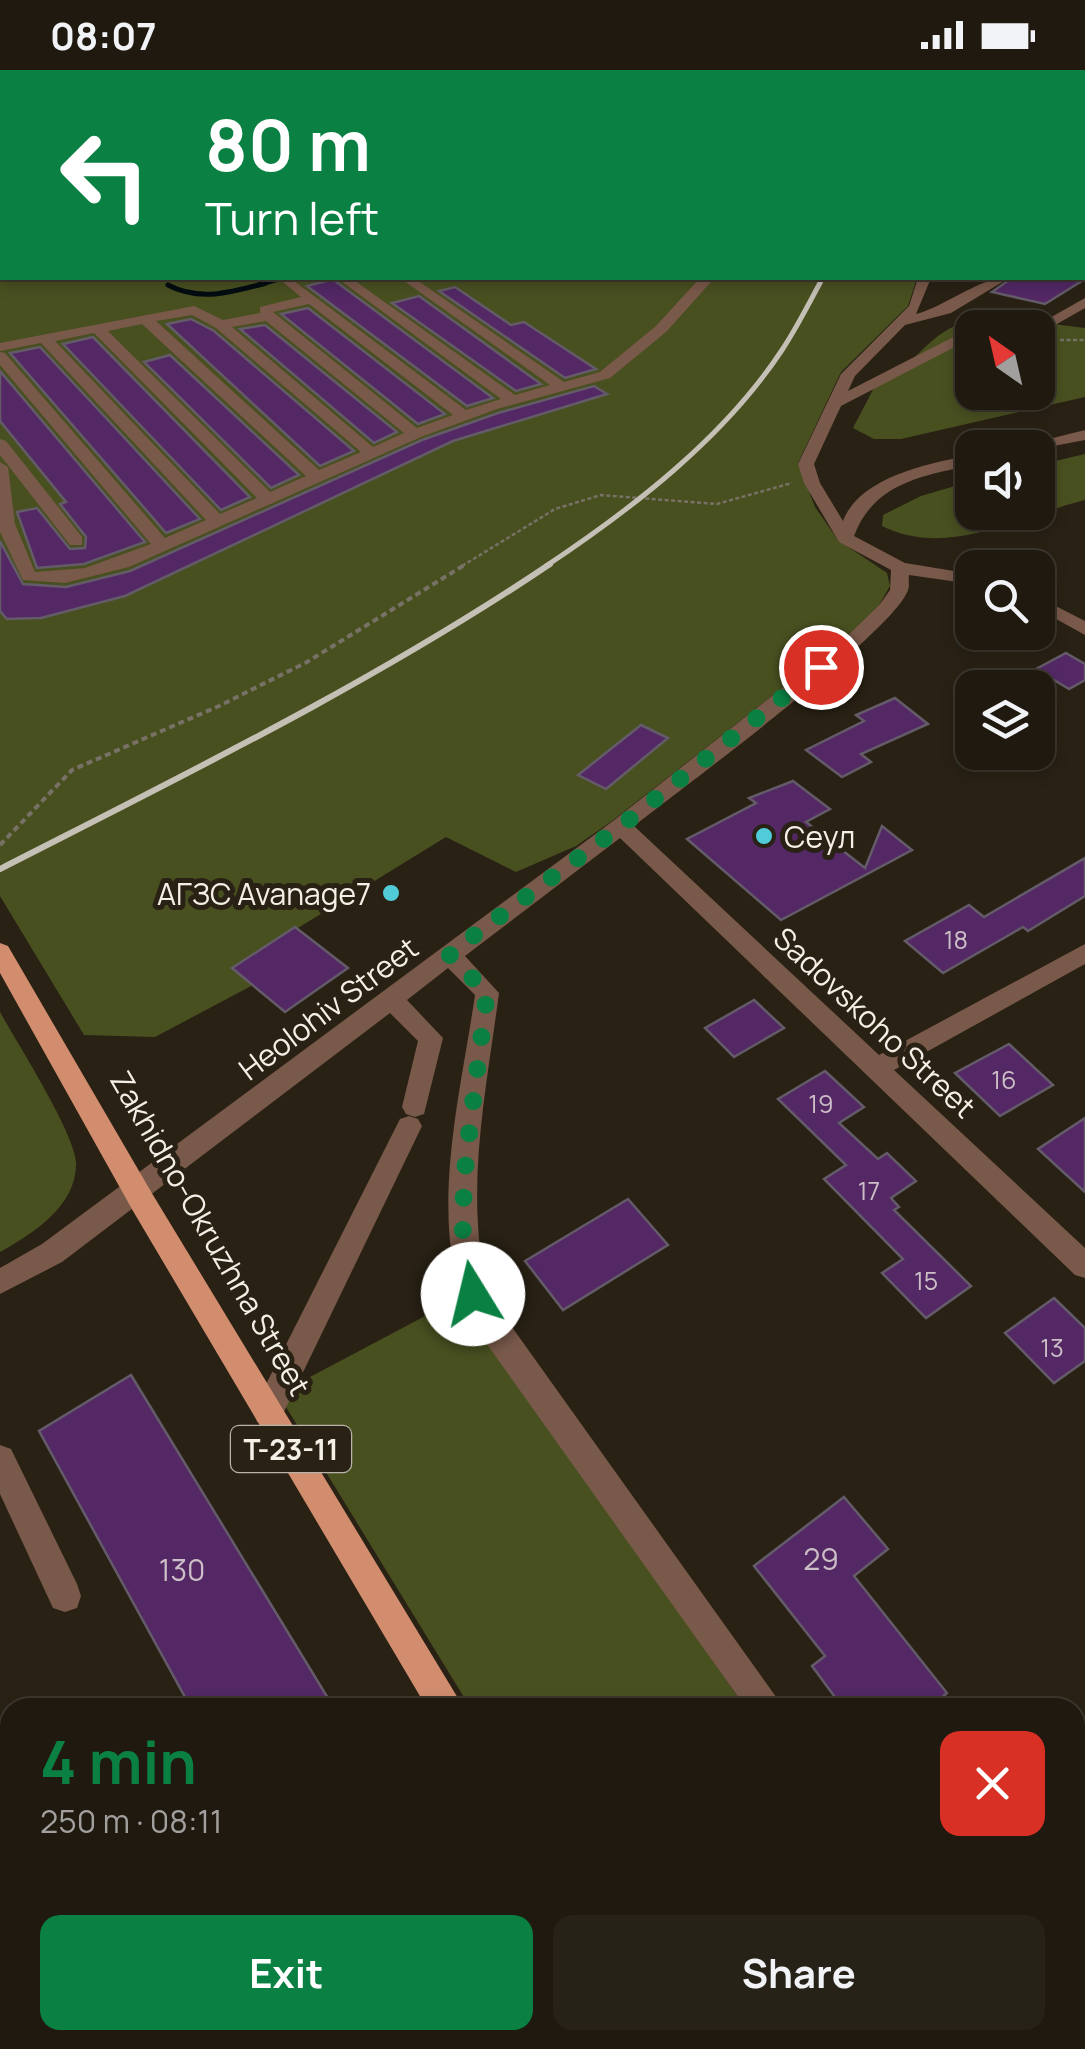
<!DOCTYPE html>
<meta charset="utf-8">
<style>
body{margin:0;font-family:Manrope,sans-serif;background:#272218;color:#f1f3f6;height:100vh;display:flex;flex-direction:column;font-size:38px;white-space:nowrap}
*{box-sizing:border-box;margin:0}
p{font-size:32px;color:#a1a09e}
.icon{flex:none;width:55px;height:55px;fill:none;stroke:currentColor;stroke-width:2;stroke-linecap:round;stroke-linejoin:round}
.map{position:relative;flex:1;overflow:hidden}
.panel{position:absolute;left:0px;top:1628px;width:1085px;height:352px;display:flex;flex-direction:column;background:#1f190f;border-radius:30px 30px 0 0;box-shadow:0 5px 15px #0003,0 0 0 2px #3c382f}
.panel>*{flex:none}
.banner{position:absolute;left:0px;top:0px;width:1085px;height:210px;box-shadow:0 5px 15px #0003,0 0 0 2px #3c382f;background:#0b8043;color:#fff;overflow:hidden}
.needle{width:65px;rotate:326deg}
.fabs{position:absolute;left:955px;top:240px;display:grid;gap:20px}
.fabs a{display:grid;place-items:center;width:100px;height:100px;border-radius:20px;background:#1f190f;box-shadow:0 5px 15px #0003,0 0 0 2px #3c382f;font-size:50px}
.pin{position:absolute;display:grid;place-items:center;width:85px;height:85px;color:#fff;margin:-42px;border:5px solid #fff;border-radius:50%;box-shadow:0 2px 10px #0007}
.me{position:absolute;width:110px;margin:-55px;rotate:351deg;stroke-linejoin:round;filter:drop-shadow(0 0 8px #0008)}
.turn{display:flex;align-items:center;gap:35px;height:210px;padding:0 40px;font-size:45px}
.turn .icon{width:130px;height:130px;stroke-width:2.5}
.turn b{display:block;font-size:70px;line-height:85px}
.round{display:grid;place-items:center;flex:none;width:105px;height:105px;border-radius:20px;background:#272218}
.headline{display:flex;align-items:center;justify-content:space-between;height:170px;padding:0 40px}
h1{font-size:60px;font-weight:700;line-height:75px;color:#0b8043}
.button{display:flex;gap:20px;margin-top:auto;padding:20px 40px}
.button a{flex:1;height:115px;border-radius:20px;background:#0b8043;color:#fff;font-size:40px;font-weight:700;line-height:115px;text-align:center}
.button a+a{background:#272218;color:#f1f3f6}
.status{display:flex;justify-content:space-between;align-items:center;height:70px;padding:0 50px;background:#1f190f;direction:ltr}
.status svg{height:28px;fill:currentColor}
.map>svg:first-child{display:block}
.green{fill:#495020;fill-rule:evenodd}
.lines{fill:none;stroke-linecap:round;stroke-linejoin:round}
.stream-far1{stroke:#020c11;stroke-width:4}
.stream{stroke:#020c11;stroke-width:5}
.building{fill:#532865;stroke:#645b69;stroke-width:2.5}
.path-far1{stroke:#787166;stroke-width:2.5;stroke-dasharray:4 2.5;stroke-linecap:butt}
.path{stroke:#787166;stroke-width:4;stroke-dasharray:6 4;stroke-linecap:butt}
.minor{fill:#79594a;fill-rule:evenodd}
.major{fill:#d18d6e;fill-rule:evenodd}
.rail-far2{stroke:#c5c0b6;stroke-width:4}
.rail-far1{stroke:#c5c0b6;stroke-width:5}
.rail{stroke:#c5c0b6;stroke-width:6}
.route{stroke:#0b8043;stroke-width:18;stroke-dasharray:0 32.4}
.poi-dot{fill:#52cbd9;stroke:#292114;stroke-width:4}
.labels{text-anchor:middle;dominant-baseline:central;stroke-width:10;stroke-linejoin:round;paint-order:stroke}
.number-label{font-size:25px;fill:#ccbec6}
.shield{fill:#292114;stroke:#b8b2a8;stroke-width:2.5}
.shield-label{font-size:28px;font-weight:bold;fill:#f5f0e7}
.poi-label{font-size:30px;fill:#f5f0e7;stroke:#292114;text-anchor:start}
.street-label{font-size:30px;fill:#f5f0e7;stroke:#292114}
.near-number-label{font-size:30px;fill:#ccbec6}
</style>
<div class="status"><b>08:07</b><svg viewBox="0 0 49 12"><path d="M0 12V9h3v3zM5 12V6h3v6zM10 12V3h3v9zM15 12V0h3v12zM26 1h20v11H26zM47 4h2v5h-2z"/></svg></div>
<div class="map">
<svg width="1085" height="1979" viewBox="0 0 1085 1979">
<rect width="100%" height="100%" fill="#292114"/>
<g class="green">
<polygon points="0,0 966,0 969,2 2,2 2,208 917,208 908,236 841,302 798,393 815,437 838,470 887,503 890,516 879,535 842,571 612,751 576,776 516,802 446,767 233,898 253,915 155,967 84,965 0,826"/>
<path d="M998,247L1085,258V327L901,369H874L853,358L878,310C931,289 927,250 998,247ZM972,258H1038V322H972Z"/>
<path d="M1085,384V430C1021,446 947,489 882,456L883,445L921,426L972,411V442H1038V395Z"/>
<path d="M0,942C16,971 76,1065 76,1093C77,1136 32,1164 0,1182Z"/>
<polygon points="459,1228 745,1637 470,1637 278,1324"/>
<polygon points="674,1970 978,1970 984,1979 679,1979"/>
</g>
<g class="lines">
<g class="stream-far1">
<polyline points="18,2 26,0"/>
<polyline points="258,215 285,208"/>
</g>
<path class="stream" d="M168,215C200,232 233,222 266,213"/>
</g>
<g class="building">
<polygon points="1012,208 1085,208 1085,209 1045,234 992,222"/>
<polygon points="334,209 335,211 493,328 467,336 307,216"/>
<polygon points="455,217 511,255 524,252 596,299 565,308 439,221"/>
<polygon points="419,226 541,314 516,321 392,233"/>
<polygon points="308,238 445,344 418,354 281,244"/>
<polygon points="191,249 214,261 354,381 320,396 167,254"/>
<polygon points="265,255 397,362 374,373 240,259"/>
<polygon points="93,267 250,427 221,440 63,274"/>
<polygon points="40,277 200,449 166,463 10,283"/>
<polygon points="170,285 299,405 271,418 144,292"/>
<polygon points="0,301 145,472 84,494 37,498 17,442 37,438 70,479 85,478 86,467 60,434 66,432 0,351"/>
<polygon points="594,316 607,324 453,371 125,526 41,548 7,549 0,541 0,471 23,514 66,517 130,501 422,370 498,343"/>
<polygon points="1066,583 1085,594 1085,610 1069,619 1036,599"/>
<polygon points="895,628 928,654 861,684 871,692 842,707 806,680 864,651 856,645"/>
<polygon points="641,655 668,668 606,719 578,705"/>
<polygon points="793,711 830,739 806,752 865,798 882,756 912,780 781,850 687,769 756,733 749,728"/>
<polygon points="1085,788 1085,826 1028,861 1023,857 943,903 905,871 969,835 984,847"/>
<polygon points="295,857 348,898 285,942 232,898"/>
<polygon points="754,930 784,958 734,987 705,958"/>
<polygon points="1009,974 1053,1015 1000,1046 955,1003"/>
<polygon points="825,1001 864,1037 839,1053 878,1089 887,1083 916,1111 891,1128 899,1137 894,1140 971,1216 926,1248 882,1203 903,1189 824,1109 846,1095 778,1029"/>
<polygon points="1085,1048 1085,1122 1038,1079"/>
<polygon points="628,1129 668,1175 563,1240 525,1191"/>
<polygon points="1054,1228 1085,1258 1085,1291 1054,1313 1005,1263"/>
<polygon points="131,1305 334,1638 191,1638 39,1361"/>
<polygon points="844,1427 888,1479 854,1506 947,1623 930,1638 843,1638 812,1596 825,1586 754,1496"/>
</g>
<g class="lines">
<g class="path-far1">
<polyline points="1060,270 1085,270"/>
<polyline points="462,496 555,439 601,425 717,434 792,413"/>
</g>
<polyline class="path" points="0,775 72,700 219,636 307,592 466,494"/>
<g class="minor">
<polygon points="967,0 979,0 980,2 969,2"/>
<polygon points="1082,57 1085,57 1082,64"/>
<polygon points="1082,113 1085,113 1085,122 1082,121"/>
<path d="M290,208L466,340L501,329L337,208H351L515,325L550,315L400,208H414L564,312L600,302L656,256L699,209L711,212L666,262L610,308L497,339L421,367L129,497L65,513L23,510L0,462V392L8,397L15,454L35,502L85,498L151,474L0,295V282L5,283L165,468L206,450L41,273L0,281V273L194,236L223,250L260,243V237L301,227L283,212ZM309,234L453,345L417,358L273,242ZM192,245L216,258L361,382L319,400L156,251ZM266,251L404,363L373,377L232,257ZM142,254L306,406L270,422L108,261ZM94,263L257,428L220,444L55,271Z"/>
<path d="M918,208H931L916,244C946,236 981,206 1009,208L951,243L905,255L855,306L848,321L967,260L972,259V268L841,336L814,394L820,413L843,451C860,406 931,393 972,385V395C922,406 874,413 854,466L905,493L972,504V514L909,505C908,510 910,515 908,520C894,562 681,719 634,756L879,985L1085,874V894L894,1000L1085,1178V1208L1075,1205L620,768L465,886L499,923C486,1023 463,1126 489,1225L784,1638H746L484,1270C475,1255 464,1240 459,1222C433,1127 461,1021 475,925L448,898L407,930L443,968L424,1044L415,1047L406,1044L402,1037L418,971L390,943L62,1192L0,1224V1198L42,1174L613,751L843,570L880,534L890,520L891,500L839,472L804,413L798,394L841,304L909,236Z"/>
<polygon points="1085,228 1085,238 1043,262 1038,263 1038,258 1032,258"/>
<polygon points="992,249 1024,255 1026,258 976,258"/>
<polygon points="1085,360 1085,370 1038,379 1013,378"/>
<polygon points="0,369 6,371 82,467 82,475 70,475 0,385"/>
<polygon points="1038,527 1085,551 1085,565 1038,539"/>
<polygon points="409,1046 418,1049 422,1056 279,1352 268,1356 257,1352 253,1342 257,1332 400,1049"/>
<polygon points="0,1375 11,1379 77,1514 81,1526 77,1538 65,1542 53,1538 0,1424"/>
<polygon points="983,1970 1026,1970 1030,1979 987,1979"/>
</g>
<g class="major">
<polygon points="0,873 8,876 153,1125 464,1638 427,1638 133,1141 0,903"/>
<polygon points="627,1970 668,1970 672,1979 631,1979"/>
</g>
<polyline class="rail-far2" points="819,215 823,208"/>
<path class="rail-far1" d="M546,496C633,438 724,368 782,280C796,259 808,235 820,213"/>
<path class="rail" d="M0,799C186,704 376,611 550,494"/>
</g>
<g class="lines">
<polyline class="route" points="473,1224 462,1155 466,1088 487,923 449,884 621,756 821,597"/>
</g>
<g class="poi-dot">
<circle cx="764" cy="766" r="10"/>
<circle cx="391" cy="823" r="10"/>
</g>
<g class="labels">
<g class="number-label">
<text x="956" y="869">18</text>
<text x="1004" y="1009">16</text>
<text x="821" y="1033">19</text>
<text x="869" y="1120">17</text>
<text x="926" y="1210">15</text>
<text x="1052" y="1277">13</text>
</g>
<rect class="shield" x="231" y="1356" width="120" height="46" rx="8"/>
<g class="shield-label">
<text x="291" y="1379">Т-23-11</text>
</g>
<g class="poi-label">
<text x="784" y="766">Сеул</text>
<text x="371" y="823" text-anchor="end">АГЗС Avanage7</text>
</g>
<g class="street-label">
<text transform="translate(328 938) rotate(-37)">Heolohiv Street</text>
<text transform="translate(875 952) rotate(43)">Sadovskoho Street</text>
<text transform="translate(211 1163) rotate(60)">Zakhidno-Okruzhna Street</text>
</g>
<g class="near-number-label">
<text x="821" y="1488">29</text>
<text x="182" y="1499">130</text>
</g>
</g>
</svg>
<div class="fabs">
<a><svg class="needle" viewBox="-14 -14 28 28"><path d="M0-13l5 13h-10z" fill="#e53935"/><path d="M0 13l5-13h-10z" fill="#a1a09e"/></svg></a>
<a><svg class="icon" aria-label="sound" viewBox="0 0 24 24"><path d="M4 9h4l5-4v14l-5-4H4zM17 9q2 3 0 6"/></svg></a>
<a><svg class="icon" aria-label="search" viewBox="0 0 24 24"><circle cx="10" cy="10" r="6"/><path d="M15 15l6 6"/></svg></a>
<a><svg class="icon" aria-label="layers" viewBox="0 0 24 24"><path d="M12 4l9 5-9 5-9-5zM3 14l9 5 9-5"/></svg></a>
</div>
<div class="pin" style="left:821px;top:597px;background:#d93025"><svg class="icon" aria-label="arrive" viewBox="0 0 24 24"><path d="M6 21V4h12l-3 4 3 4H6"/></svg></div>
<svg class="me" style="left:473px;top:1224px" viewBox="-20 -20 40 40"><circle r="19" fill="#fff"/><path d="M0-13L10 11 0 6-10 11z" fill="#0b8043"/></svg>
<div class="banner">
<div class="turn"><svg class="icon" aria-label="left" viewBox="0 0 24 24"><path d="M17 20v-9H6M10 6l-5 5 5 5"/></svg><div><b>80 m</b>Turn left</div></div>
</div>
<section class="panel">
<div class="headline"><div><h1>4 min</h1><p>250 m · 08:11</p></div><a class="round" style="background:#d93025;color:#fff"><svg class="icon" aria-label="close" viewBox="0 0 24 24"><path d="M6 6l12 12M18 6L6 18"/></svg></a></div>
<div class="button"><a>Exit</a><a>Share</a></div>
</section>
</div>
